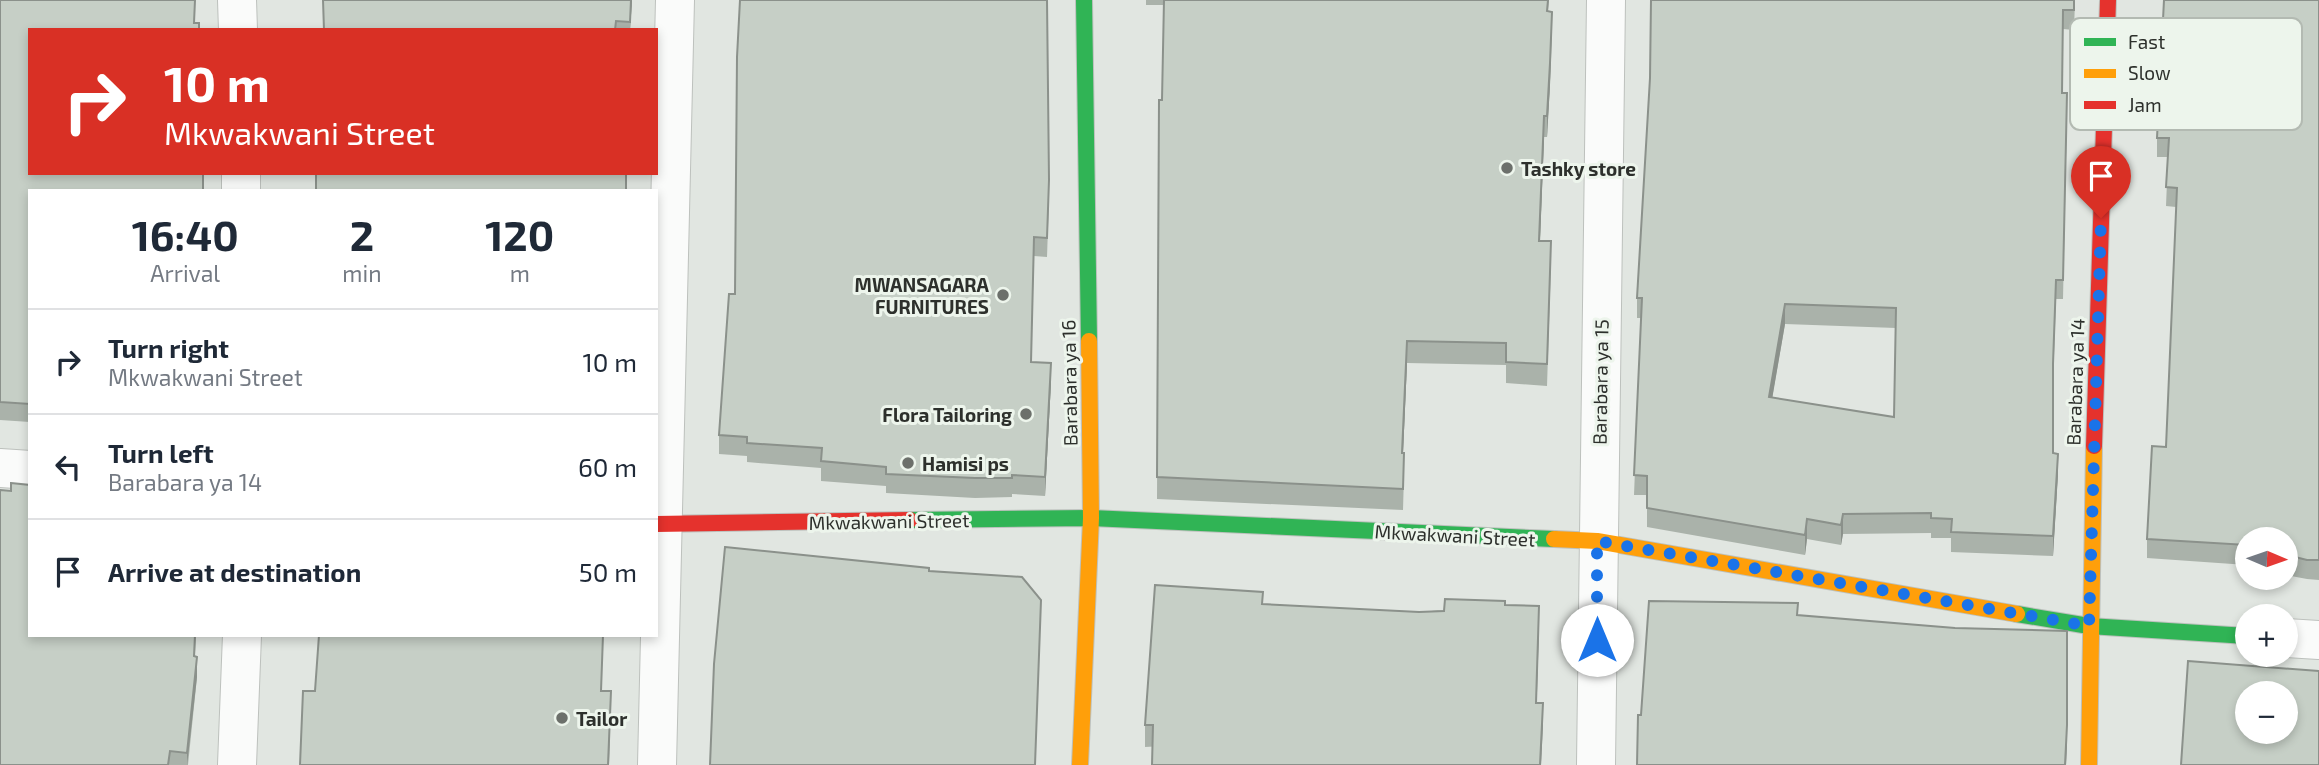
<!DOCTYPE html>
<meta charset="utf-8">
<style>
body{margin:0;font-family:"Exo 2",sans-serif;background:#f6f6f7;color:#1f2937;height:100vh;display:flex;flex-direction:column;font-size:26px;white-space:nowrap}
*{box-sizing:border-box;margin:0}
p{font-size:23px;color:#747a83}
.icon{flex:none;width:38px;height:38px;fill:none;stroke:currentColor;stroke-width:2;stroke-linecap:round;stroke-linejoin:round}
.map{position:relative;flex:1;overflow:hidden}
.panel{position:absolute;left:28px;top:189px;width:630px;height:448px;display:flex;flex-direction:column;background:#fff;border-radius:0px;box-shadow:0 4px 10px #0003}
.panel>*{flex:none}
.banner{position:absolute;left:28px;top:28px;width:630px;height:147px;border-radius:0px;box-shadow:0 4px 10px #0003;background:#d93025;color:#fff;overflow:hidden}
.needle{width:46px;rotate:92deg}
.fabs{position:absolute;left:2235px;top:527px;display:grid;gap:14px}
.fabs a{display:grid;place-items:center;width:63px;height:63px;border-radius:50%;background:#fff;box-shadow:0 4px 10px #0003;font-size:35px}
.pin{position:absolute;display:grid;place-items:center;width:60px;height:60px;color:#fff;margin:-72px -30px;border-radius:50% 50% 50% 0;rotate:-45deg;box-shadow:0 0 7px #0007}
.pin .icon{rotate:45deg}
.me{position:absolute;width:77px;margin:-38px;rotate:0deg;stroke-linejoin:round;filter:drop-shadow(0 0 5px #0008)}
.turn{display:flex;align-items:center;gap:24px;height:147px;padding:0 21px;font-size:32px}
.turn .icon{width:91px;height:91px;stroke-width:2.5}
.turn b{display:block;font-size:49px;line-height:60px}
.eta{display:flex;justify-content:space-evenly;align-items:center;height:119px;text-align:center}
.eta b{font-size:42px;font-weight:700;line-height:49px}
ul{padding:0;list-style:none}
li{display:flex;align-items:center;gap:21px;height:105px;padding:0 21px;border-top:2px solid #e0e1e3}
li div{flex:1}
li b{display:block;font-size:26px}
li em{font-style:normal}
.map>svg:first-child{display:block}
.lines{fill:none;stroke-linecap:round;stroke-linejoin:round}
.street-casing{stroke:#bdc1bd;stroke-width:40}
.fast-casing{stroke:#bdc1bd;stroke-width:18}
.slow-casing{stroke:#bdc1bd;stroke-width:18}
.jam-casing{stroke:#bdc1bd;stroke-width:18}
.street{stroke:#fafbfa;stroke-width:38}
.fast{stroke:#30b455;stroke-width:16}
.slow{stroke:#ff9f0a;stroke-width:16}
.jam{stroke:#e5322d;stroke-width:16}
.wall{fill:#aab2aa;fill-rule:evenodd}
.shaded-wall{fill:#8b918b}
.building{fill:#c6cfc6;stroke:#8b918b;stroke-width:2;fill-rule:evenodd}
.route{stroke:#1a73e8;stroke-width:12;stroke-dasharray:0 21.6}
.poi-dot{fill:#6c706b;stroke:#edf5ec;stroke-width:2.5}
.labels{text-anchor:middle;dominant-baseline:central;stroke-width:6;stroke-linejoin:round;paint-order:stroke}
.poi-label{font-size:19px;font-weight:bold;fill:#2d302c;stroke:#edf5ec;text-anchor:start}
.street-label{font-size:19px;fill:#2d302c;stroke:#edf5ec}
.key{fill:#edf5ec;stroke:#b3bab2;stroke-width:2}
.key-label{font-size:19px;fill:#2d302c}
</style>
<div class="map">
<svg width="2319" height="765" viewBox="0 0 2319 765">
<rect width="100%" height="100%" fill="#e1e6e1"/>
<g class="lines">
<g class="street-casing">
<g id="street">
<polyline points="237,0 238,30"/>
<polyline points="241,173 241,191"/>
<polyline points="0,468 30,470"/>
<polyline points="2286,638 2319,640"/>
<polyline points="237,765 242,635"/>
<polyline points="657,765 675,0"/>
<polyline points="1596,765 1606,0"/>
</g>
</g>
<g class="fast-casing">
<g id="fast">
<polyline points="1084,0 1089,341"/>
<polyline points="910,520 1091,518 1554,539"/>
<polyline points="2017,614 2089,626 2247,636"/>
</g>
</g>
<g class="slow-casing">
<g id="slow">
<polyline points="1554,539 1597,541 2017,614"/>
<polyline points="1080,765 1091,518 1089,341"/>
<polyline points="2089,765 2094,446"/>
</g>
</g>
<g class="jam-casing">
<g id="jam">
<polyline points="2094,446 2108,0"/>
<polyline points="656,524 910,520"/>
</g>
</g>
<use href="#street" class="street"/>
<use href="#fast" class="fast"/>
<use href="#slow" class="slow"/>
<use href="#jam" class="jam"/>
</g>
<g class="wall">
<polygon points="0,0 195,23 204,179 203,191 30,191 30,422 0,420"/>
<polygon points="632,0 630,30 323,30"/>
<polygon points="1146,0 1549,0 1548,11 1552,33 1550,85 1547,137 1544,137 1540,241 1551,263 1547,386 1506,383 1506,365 1407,363 1403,453 1404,475 1403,510 1157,499 1159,100 1162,100 1164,5 1146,5"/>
<path d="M2075,0L2074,30L2063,29L2062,93L2067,113L2063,299H2056L2053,384V453L2058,474L2053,556L1951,552V538H1931V533L1843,534L1841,545L1807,539L1805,555L1647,527V495H1634L1641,318H1637V298ZM1785,324L1896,328L1894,417L1772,398Z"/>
<polygon points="2319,0 2319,580 2307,579 2291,576 2291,567 2286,567 2286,539 2247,539 2247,565 2147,558 2147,539 2166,447 2176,207 2166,206 2168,157 2157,157 2157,138"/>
<polygon points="1049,199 1047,257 1034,256 1031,362 1051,382 1045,496 1012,494 1012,497 975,498 886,493 886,486 821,481 821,468 747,462 747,456 719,454 719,435 735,294"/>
<polygon points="1263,604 1419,612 1505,605 1539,628 1536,703 1543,725 1145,747 1145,725"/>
<polygon points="30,635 196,635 195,656 197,677 188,765 0,765"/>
</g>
<g class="shaded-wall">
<polygon points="631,0 632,0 630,30 630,22"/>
<polygon points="1552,12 1550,85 1547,137 1547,116"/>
<polygon points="1544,116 1544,137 1539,263 1539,241"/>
<polygon points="1785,304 1785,324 1769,417 1769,397"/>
<polygon points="1407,341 1407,363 1402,475 1402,453"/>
<polygon points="1051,363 1051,382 1045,496 1045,477"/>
<polygon points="2058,454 2058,474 2053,556 2053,536"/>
<polygon points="1843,514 1843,534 1841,545 1841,525"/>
<polygon points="1807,519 1807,539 1805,555 1805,535"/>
<polygon points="1539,606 1539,628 1536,725 1536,703"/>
<polygon points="197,657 197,677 187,765 187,753"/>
<polygon points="611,691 609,765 608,765"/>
<polygon points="1543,703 1543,725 1541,765 1540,765"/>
<polygon points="2067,725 2067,745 2066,765 2065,765"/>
</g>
<g class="building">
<polygon points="0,0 195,0 194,23 199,23 199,30 30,30 30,173 203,173 203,191 30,191 30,404 0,402"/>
<polygon points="323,0 631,0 630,22 616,21 615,30 324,30"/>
<polygon points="740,0 1047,0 1049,180 1047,238 1034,237 1031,362 1051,363 1045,477 1012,475 1012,478 975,478 886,474 886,467 821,461 822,448 747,443 747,437 719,435 729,294 735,294 737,57"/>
<polygon points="1164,0 1548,0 1547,11 1552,12 1550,63 1547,116 1544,116 1539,241 1551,241 1547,364 1506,362 1506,343 1407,341 1402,453 1404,453 1403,489 1157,477 1159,100 1162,100"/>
<path d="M1651,0H2074V10H2063L2062,93H2067L2063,280H2056L2053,364V453L2058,454L2053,536L1951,532L1952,519L1931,518V513L1843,514L1841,525L1807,519L1805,535L1647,508V476L1634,475L1642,298H1637L1650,78ZM1785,304L1896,308L1894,417L1769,397Z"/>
<polygon points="2164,0 2319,0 2319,560 2307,560 2291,556 2291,548 2286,548 2286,539 2247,539 2247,545 2147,539 2152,446 2166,447 2177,188 2166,187 2169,138 2157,138"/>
<rect x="316" y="173" width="310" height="18"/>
<polygon points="11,483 30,485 30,635 195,635 194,656 197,657 187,753 170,751 168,765 0,765 0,490 11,491"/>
<polygon points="725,547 929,568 929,571 1022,577 1041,600 1035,765 710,765 714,664"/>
<polygon points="1155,585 1263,592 1262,604 1419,612 1444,611 1445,599 1505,601 1505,605 1539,606 1536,703 1543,703 1540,765 1152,765 1153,725 1145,725"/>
<polygon points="1649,601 1798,603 1797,615 1955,628 2067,631 2067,725 2065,765 1637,765 1638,715 1641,715"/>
<polygon points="319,635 603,635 601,691 611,691 608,765 300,765 303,691 315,691"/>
<path d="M2188,661L2319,671V765H2181ZM2247,693H2286V732H2247Z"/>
</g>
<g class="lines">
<polyline class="route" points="1597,640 1597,541 2089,626 2101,218"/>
</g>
<g class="poi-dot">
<circle cx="1507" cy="168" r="7"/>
<circle cx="1003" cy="295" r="7"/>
<circle cx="1026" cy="414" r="7"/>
<circle cx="908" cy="463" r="7"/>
<circle cx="562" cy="718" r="7"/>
</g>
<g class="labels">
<g class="poi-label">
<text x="1521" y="168">Tashky store</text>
<text x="989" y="284" text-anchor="end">MWANSAGARA<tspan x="989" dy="22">FURNITURES</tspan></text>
<text x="1012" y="414" text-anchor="end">Flora Tailoring</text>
<text x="922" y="463">Hamisi ps</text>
<text x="576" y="718">Tailor</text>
</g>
<g class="street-label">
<text transform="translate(1600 382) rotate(-89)">Barabara ya 15</text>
<text transform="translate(2075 382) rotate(-88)">Barabara ya 14</text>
<text transform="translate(1069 383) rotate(-91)">Barabara ya 16</text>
<text transform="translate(889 521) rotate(-1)">Mkwakwani Street</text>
<text transform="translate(1455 535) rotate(3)">Mkwakwani Street</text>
</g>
</g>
<rect x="2070" y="18" width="232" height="112" rx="10" class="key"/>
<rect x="2084" y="38" width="32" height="8" fill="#30b455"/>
<rect x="2084" y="69" width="32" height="9" fill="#ff9f0a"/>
<rect x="2084" y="101" width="32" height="8" fill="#e5322d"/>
<g class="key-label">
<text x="2128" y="49">Fast</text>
<text x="2128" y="80">Slow</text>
<text x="2128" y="112">Jam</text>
</g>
</svg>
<div class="fabs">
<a><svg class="needle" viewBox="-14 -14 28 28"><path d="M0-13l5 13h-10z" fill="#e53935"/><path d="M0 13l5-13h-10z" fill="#747a83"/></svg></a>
<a>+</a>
<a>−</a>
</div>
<div class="pin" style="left:2101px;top:218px;background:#d93025"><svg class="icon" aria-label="arrive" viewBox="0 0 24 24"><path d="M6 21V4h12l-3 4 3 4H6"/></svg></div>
<svg class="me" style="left:1597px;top:640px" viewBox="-20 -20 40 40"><circle r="19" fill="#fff"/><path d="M0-13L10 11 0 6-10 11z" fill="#1a73e8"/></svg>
<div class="banner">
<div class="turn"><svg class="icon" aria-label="right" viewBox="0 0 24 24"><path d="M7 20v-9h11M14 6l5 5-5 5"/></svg><div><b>10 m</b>Mkwakwani Street</div></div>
</div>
<section class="panel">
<div class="eta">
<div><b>16:40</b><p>Arrival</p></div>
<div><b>2</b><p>min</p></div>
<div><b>120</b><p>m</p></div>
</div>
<ul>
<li><svg class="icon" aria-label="right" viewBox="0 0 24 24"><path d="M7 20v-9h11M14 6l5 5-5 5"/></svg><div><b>Turn right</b><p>Mkwakwani Street</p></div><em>10 m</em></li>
<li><svg class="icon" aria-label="left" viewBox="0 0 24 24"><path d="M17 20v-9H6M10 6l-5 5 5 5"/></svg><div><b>Turn left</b><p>Barabara ya 14</p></div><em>60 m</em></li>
<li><svg class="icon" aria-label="arrive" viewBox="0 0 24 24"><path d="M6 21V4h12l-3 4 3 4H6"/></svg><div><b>Arrive at destination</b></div><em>50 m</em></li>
</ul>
</section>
</div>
